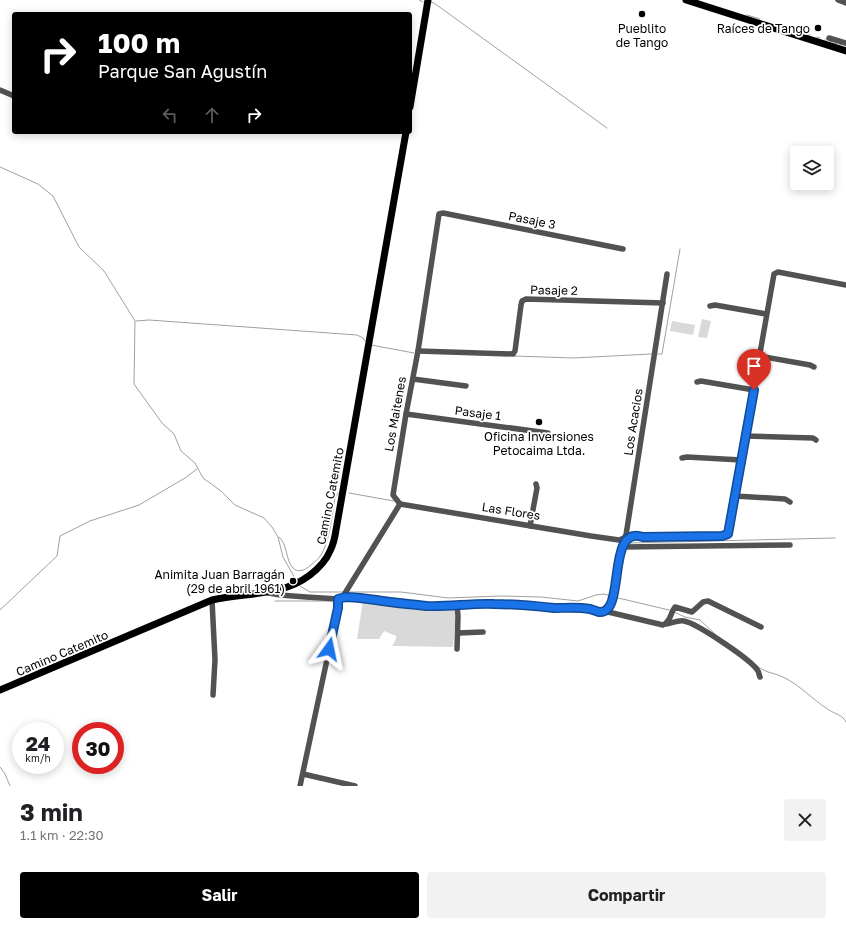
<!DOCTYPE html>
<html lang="es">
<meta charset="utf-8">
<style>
body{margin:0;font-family:"Golos Text",sans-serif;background:#f2f2f2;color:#202124;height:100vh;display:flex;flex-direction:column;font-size:15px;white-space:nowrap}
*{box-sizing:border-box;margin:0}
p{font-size:13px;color:#757577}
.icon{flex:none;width:22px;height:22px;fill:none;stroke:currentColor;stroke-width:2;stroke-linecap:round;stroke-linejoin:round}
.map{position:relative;height:786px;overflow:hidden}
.panel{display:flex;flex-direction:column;background:#fff;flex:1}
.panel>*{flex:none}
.hud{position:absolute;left:12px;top:12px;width:400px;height:122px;border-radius:4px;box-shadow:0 2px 10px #0003;background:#000;color:#fff;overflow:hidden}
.controls{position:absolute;left:790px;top:146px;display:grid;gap:8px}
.controls a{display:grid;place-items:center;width:44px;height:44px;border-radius:4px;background:#fff;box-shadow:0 2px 10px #0003;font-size:20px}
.speed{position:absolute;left:12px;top:722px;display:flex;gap:8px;font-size:20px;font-weight:700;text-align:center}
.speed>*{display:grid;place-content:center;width:52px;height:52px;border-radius:50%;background:#fff;box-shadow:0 2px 10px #0003;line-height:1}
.speed small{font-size:10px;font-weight:400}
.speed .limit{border:6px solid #d22;background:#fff;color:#111}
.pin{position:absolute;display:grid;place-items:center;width:34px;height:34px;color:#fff;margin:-41px -17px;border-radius:50% 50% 50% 0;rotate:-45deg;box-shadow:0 0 4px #0007}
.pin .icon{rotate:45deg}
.me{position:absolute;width:44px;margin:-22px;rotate:12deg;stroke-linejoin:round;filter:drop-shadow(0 0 3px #0008)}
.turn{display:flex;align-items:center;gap:14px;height:84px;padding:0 20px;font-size:18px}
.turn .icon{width:52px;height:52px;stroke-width:2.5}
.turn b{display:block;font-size:28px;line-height:34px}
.lanes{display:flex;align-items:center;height:38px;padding:0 20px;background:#0003;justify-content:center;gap:20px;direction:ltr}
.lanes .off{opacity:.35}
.round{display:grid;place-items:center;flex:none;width:42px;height:42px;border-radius:4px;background:#f2f2f2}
.summary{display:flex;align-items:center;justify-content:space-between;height:68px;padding:0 20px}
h1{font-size:24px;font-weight:700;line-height:30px}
.cta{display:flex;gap:8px;margin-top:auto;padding:8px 20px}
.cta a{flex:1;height:46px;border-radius:4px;background:#000;color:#fff;font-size:16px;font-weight:700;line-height:46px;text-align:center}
.cta a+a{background:#f2f2f2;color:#202124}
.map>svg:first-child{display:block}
.green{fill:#d9d9d9}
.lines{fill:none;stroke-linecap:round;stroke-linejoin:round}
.stream{stroke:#a0a0a0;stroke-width:1}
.minor{stroke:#525252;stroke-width:5.5}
.major{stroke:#000;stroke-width:7}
.route-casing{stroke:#114b97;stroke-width:10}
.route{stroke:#1a73e8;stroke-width:7}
.poi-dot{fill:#000;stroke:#fff;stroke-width:1.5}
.labels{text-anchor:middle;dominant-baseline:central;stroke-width:3.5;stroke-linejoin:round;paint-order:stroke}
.poi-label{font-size:12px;fill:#000;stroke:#fff}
.street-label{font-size:12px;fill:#000;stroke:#fff}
</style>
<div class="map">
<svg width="846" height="786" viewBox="0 0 846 786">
<rect width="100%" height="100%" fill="#fff"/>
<g class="green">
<polygon points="702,319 711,321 707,338 698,337"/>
<polygon points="672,321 695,325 693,335 670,331"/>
<polygon points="363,601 438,608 452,608 456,612 453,647 392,646 396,639 396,636 384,631 379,639 357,639"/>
</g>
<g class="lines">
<g class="stream">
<polyline points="419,0 423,2"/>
<polyline points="431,2 434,3 607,128"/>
<polyline points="747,15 760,19"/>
<polyline points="776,24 782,26"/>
<polyline points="786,27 787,28"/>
<polyline points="789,28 797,31"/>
<polyline points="799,32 807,34"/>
<polyline points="809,35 810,35"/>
<polyline points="817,37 820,38"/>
<polyline points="825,40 827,40"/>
<polyline points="829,41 832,42"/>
<polyline points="833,43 837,44"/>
<polyline points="839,44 842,45"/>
<polyline points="844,46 846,46"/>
<polyline points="0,167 38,184 53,196 79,247 104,271 135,321 134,384 162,423 174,434 181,451 195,463 203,478 221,491 235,505 264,518 272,527 278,537 283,557 296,580"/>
<polyline points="136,321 149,320 357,335 363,338 365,341"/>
<polyline points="371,345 414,353"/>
<polyline points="658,354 662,354 680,249"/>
<polyline points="514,356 573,358 651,354"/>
<polyline points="349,493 394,501"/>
<path d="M279,537C288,545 285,559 293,568C297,572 303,571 307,568C312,564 318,560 321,555C330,541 332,514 335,498L338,493"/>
<polyline points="629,543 835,538"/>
<polyline points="300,586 310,592 343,592"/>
<polyline points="348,592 401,592 448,598 500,596 541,597 578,601 596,595 604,594 611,596"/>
<polyline points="614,597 669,610"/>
<polyline points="275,601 333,601"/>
<polyline points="0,610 57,556 60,536 90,521 139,505 185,478 197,469"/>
<polyline points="674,612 685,617 700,620 716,635"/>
<path d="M757,666C768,674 772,672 783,677C800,685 813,700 829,710C835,714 843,715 846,722"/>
<polyline points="0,767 5,774 10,786"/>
</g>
<g class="minor">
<polyline points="838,0 846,3"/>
<polyline points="829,38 846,43"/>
<polyline points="0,90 14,96"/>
<polyline points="710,306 715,305 766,314"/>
<polyline points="418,351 513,354 515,351 521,305 522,301 526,299 663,303"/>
<polyline points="759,356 810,365 814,367"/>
<polyline points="413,379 466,386"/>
<polyline points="697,382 701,381 754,390"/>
<polyline points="406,414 548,433"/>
<polyline points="745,436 813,438 816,440"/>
<polyline points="682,458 687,457 741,460"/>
<polyline points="735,496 785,499 790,502"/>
<polyline points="400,504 591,536 619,540 624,538 626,535 667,274"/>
<polyline points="400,504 393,495 406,414 418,351 439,214 443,213 623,249"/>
<polyline points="530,526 537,488 536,484"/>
<polyline points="639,536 643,537 721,536 728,534 774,274 778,272 846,285"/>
<polyline points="622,547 790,545"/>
<path d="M269,593L280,595L306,597L338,599L352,597L426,605L449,606L493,603L585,609L599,612L604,611L663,625C671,622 670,613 675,607L692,612L703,602L708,601L761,627"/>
<polyline points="342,598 400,504"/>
<polyline points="212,600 215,660 213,695"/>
<polyline points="457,605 458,616 457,649"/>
<polyline points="604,611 610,607 612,602 622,547 631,537 642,535"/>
<path d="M666,624C672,623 678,620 684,621C696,623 752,660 758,671C759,673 759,675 760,677"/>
<polyline points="458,633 483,632"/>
<polyline points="303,774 355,786"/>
<polyline points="300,786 338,608 338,599"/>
</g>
<g class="major">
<polyline points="686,0 846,51"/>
<polyline points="410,107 428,0"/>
<path d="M0,690L212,600C246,592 281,597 310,575C319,568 326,561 330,551C333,545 335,537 336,530L406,132"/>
</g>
</g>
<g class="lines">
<g class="route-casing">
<path id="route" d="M329,649L338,608V599L346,597C356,597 366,599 376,600C393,603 410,604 427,606C449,607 471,603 494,604C514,604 534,606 554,608C566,608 579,607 590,609C593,610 596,611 599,612C627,615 605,524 643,537L722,536L728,534L754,390"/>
</g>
<use href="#route" class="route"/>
</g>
<g class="poi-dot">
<circle cx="642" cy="14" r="4"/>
<circle cx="818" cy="28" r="4"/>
<circle cx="539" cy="422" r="4"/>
<circle cx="293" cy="581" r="4"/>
</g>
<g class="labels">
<g class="poi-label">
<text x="642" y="28">Pueblito<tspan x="642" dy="14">de Tango</tspan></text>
<text x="810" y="28" text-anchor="end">Raíces de Tango</text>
<text x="539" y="436">Oficina Inversiones<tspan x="539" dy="14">Petocaima Ltda.</tspan></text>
<text x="285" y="574" text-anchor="end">Animita Juan Barragán<tspan x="285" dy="14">(29 de abril 1961)</tspan></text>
</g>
<g class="street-label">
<text transform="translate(532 220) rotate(11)">Pasaje 3</text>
<text transform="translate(554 290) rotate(1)">Pasaje 2</text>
<text transform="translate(478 413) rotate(7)">Pasaje 1</text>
<text transform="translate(395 414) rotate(-80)">Los Maitenes</text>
<text transform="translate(633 422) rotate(-81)">Los Acacios</text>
<text transform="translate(330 496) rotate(-79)">Camino Catemito</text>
<text transform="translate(511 511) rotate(9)">Las Flores</text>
<text transform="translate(62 653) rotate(-23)">Camino Catemito</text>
</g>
</g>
</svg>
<div class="controls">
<a><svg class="icon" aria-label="layers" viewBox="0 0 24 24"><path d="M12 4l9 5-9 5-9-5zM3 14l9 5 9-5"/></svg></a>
</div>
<div class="speed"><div>24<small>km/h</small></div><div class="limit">30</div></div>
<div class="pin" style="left:754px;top:390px;background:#d93025"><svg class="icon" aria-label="arrive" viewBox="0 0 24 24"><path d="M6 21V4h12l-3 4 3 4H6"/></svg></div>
<svg class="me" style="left:329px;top:649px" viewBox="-20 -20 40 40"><path d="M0-17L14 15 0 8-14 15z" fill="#1a73e8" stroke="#fff" stroke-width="4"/></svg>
<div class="hud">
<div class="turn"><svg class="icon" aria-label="right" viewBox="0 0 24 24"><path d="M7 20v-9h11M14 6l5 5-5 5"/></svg><div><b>100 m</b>Parque San Agustín</div></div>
<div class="lanes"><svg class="icon off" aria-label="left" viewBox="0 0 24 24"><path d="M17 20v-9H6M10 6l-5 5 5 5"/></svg><svg class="icon off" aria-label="ahead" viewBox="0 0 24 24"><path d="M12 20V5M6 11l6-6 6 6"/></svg><svg class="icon" aria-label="right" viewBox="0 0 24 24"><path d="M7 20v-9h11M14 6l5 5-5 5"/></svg></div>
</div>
</div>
<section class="panel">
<div class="summary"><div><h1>3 min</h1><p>1.1 km · 22:30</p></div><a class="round"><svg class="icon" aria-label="close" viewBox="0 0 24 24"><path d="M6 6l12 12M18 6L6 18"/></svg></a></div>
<div class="cta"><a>Salir</a><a>Compartir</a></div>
</section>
